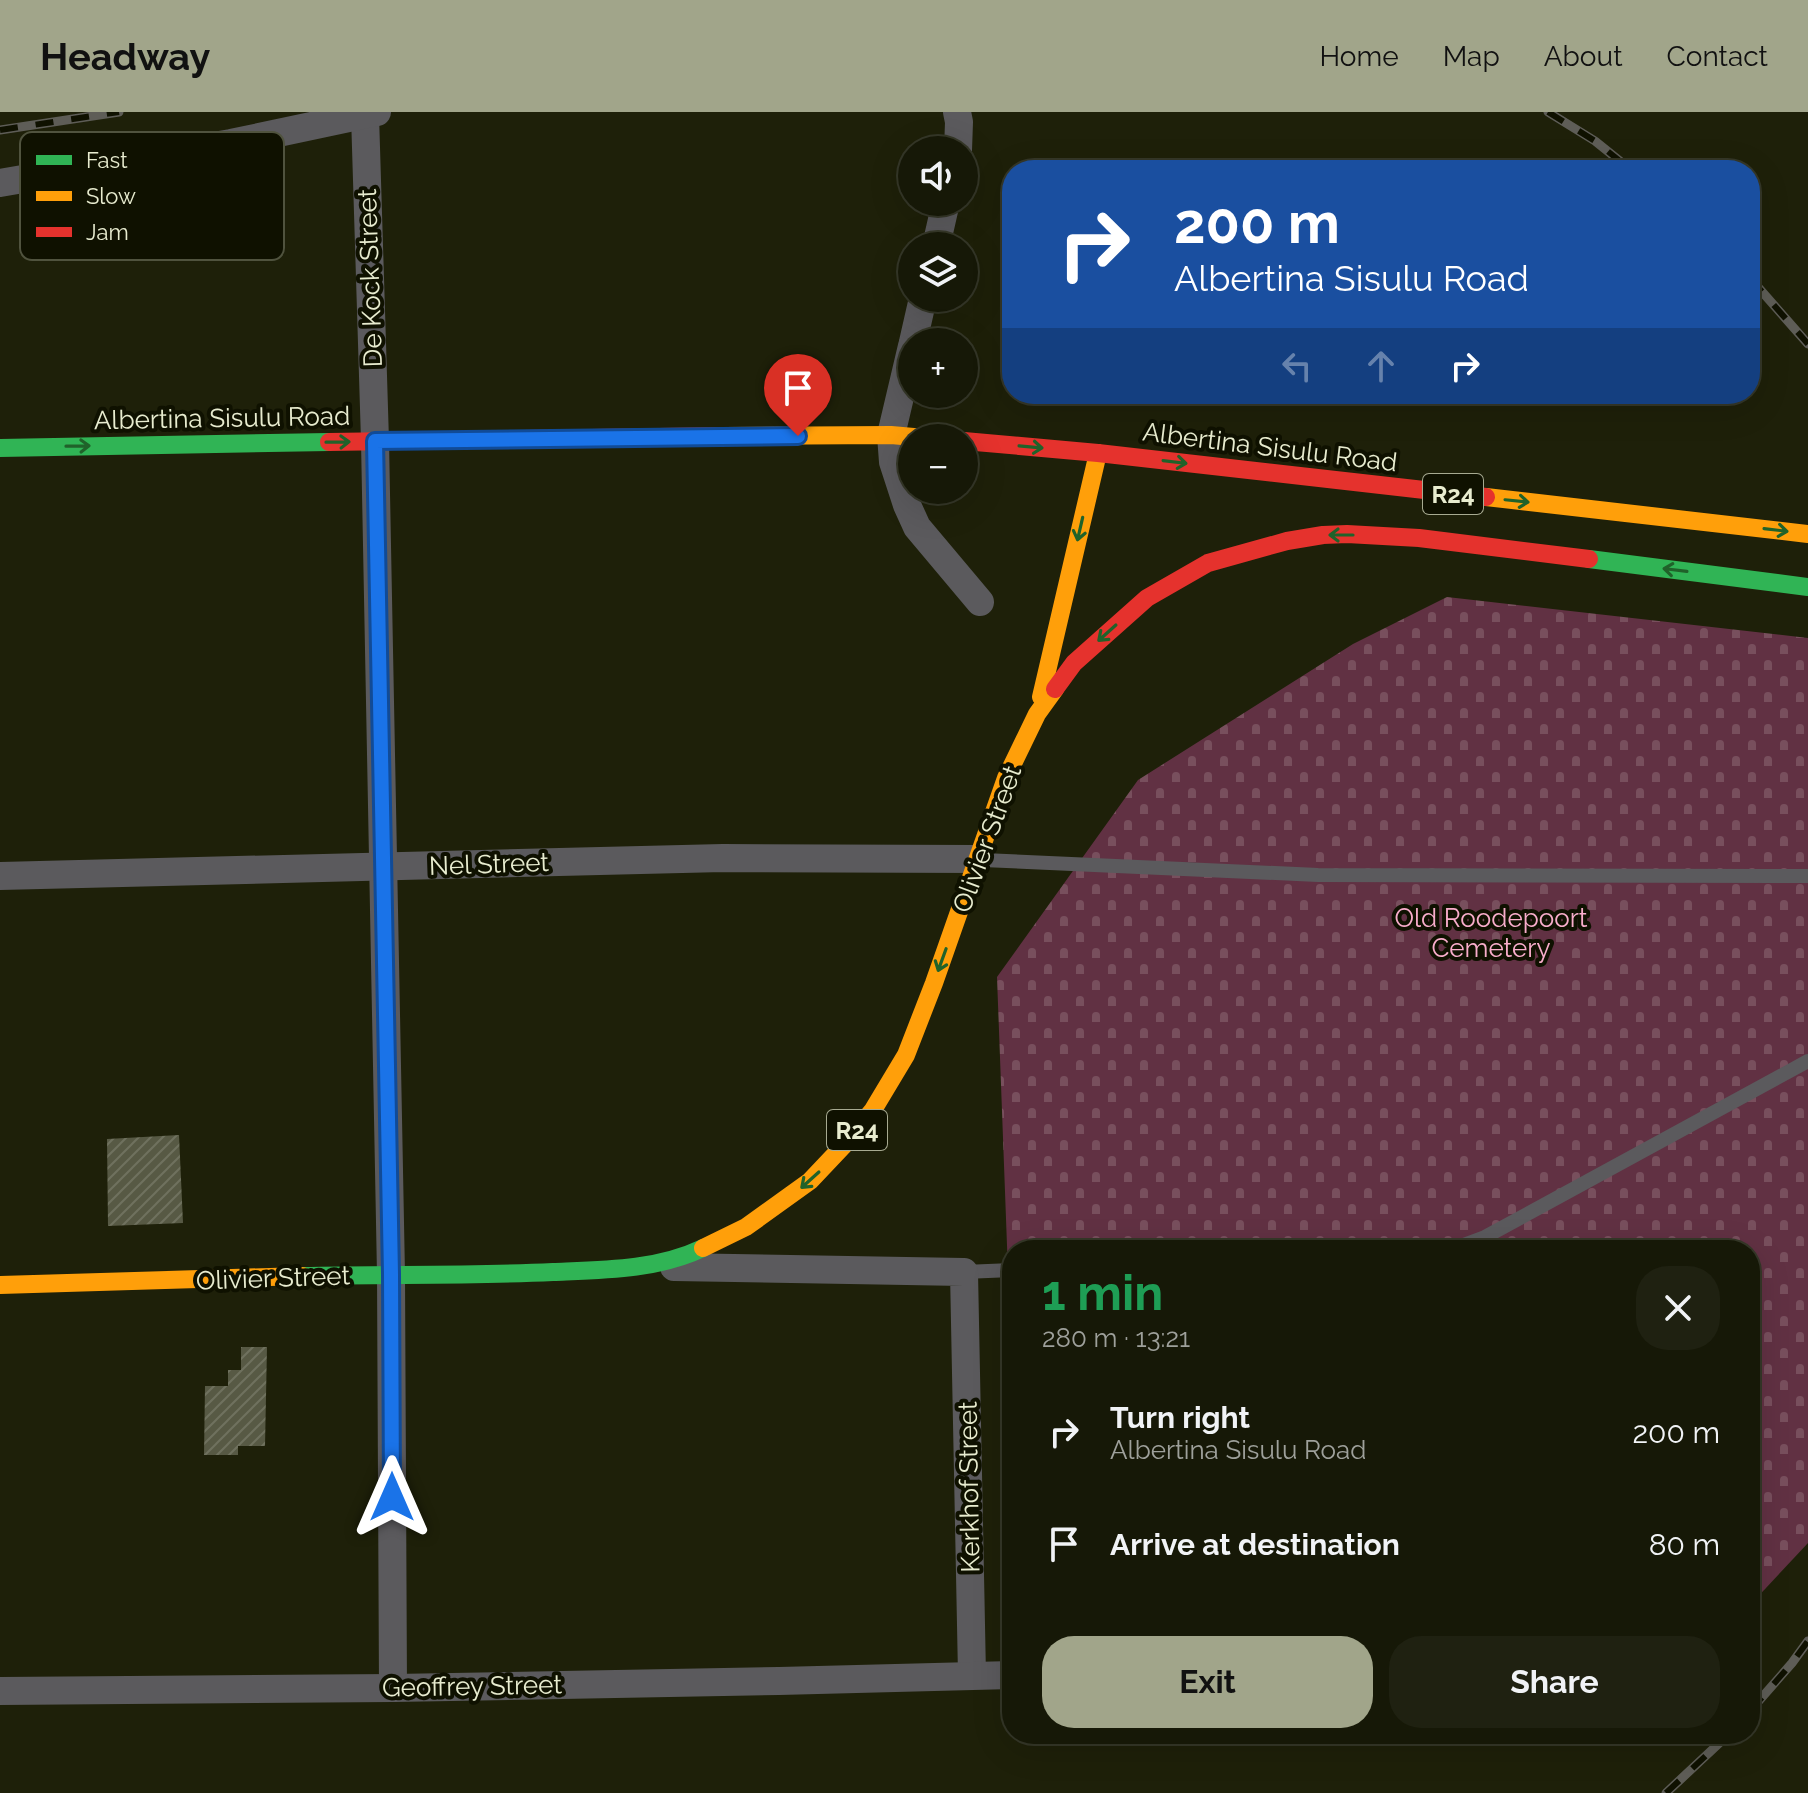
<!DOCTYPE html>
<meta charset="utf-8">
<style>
body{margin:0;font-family:Raleway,sans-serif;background:#1f2111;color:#f1f3f6;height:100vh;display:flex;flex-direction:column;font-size:30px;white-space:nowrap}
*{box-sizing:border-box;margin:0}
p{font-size:26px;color:#9ea09b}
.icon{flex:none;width:44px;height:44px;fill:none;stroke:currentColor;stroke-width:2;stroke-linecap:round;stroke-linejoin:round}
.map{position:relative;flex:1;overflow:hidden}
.sheet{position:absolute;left:1002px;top:1128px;width:758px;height:504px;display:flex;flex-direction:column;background:#161807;border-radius:32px;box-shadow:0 8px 32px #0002,0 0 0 2px #353728}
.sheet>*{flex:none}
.guide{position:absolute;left:1002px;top:48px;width:758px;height:244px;border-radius:32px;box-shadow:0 8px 32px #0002,0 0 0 2px #353728;background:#1a4fa0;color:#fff;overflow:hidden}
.buttons{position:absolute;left:898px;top:24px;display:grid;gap:16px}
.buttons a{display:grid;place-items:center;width:80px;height:80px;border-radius:50%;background:#161807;box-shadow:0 8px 32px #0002,0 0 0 2px #353728;font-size:40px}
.pin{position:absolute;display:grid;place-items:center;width:68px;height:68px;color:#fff;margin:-82px -34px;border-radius:50% 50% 50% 0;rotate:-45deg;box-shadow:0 0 8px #0007}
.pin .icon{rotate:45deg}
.me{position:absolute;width:88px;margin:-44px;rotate:0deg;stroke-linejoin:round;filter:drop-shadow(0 0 6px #0008)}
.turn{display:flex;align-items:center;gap:28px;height:168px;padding:0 40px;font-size:36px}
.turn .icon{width:104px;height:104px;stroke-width:2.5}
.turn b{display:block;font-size:56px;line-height:68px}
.lanes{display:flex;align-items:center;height:76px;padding:0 40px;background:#0003;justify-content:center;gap:40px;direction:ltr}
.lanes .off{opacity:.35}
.round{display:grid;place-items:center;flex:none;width:84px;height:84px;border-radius:32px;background:#1f2111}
.overview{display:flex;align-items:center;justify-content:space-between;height:136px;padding:0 40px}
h1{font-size:48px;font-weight:700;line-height:60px;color:#1e9e55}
.button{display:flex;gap:16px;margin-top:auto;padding:16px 40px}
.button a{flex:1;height:92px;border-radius:32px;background:#a1a58a;color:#111;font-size:32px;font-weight:700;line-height:92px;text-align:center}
.button a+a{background:#1f2111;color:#f1f3f6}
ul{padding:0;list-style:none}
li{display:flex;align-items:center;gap:24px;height:112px;padding:0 40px}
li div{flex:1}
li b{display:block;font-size:30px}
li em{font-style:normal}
header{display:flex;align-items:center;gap:48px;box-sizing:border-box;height:112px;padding:0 40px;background:#a1a58a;color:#111}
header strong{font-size:38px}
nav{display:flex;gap:44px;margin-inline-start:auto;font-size:28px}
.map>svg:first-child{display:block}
.cemetery{fill:url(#cemetery-stones)}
.building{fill:url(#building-hatch)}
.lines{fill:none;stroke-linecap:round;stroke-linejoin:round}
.lane{stroke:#5b5a5d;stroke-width:14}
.street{stroke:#5b5a5d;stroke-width:28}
.fast{stroke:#30b455;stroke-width:18}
.slow{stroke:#ff9f0a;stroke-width:18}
.jam{stroke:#e5322d;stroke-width:18}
.rail-casing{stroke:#5e5d57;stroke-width:9}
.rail{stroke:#0f1100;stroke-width:6;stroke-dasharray:18;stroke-linecap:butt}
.oneway{stroke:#20622a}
.route-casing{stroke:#114b97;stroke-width:20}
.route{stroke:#1a73e8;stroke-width:14}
.labels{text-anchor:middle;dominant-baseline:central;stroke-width:8;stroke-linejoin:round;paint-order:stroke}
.shield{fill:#0f1100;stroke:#a7aa91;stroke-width:2}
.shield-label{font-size:24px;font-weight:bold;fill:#e8eccf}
.street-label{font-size:26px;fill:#e8eccf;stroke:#0f1100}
.park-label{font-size:26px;fill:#f9adcb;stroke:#0f1100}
.key{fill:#0f1100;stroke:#50533e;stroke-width:2}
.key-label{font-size:22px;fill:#e8eccf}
</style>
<header>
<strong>Headway</strong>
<nav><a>Home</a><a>Map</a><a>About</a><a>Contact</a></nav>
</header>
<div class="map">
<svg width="1808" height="1681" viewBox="0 0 1808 1681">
<defs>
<pattern id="cemetery-stones" width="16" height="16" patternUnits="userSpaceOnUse" patternTransform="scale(2)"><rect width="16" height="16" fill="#613143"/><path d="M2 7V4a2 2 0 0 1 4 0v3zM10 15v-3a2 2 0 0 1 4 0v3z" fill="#784f5d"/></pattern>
<pattern id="building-hatch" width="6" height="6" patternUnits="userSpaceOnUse" patternTransform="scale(2)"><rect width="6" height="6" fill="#575944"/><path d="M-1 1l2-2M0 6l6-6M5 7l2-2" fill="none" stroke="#6f715e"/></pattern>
</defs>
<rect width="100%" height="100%" fill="#1e2009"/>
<polygon class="cemetery" points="1447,485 1808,526 1808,1431 1750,1493 1750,1138 1012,1138 1011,1524 1011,1240 997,865 1138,668 1353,532"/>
<g class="building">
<polygon points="179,1023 183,1111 108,1114 107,1027"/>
<polygon points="241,1235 267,1235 265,1334 238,1334 238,1343 204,1343 205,1274 228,1274 228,1258 241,1258"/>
</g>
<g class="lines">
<g class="lane">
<polyline points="983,748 1318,763 1808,764"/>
<polyline points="1436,1138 1458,1135 1485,1125 1808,949"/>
<polyline points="964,1160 1012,1158"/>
</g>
<g class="street">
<polyline points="957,0 959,10 958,38"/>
<polyline points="365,3 375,329 391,1162 393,1576"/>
<polyline points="0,71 231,31 377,0"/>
<polyline points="936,134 946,90"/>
<polyline points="913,230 923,186"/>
<polyline points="912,234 891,323 893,350 907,393 917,415 980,490"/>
<polyline points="0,764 723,746 978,747"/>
<polyline points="674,1155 964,1160 972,1563"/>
<polyline points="0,1579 393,1576 779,1569 1012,1563"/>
</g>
<g class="fast">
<polyline points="0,336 329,330"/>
<polyline points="1589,447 1808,475"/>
<path d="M302,1164C386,1162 470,1164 553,1160C603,1158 657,1158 703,1136"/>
</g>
<g class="slow">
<polyline points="725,324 891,323 925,326"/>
<polyline points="1486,385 1808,422"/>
<polyline points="1041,585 1098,341"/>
<polyline points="703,1136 746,1115 810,1069 845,1032 873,998 906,943 934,871 1006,666 1037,602 1055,577"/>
<polyline points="0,1173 302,1164"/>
</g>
<g class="jam">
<polyline points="964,329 1098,341 1486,385"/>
<polyline points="329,330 725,324"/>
<polyline points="1055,577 1074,551 1147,486 1208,451 1287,429 1323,423 1347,422 1419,426 1589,447"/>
</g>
<g class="rail-casing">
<g id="rail">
<polyline points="1548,0 1595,29 1631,58"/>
<polyline points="0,18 119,0"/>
<polyline points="1750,166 1808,232"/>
<polyline points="1750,1599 1792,1551 1808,1529"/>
<polyline points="1666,1681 1729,1622"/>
</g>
</g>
<use href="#rail" class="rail"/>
</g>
<defs><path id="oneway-shaft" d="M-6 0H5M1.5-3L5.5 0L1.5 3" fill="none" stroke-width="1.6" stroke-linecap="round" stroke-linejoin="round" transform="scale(2)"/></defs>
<g class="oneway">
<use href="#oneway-shaft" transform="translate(338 330) rotate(-1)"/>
<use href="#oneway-shaft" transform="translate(78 334) rotate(-1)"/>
<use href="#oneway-shaft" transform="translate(1031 335) rotate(5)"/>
<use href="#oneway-shaft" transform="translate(1175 350) rotate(7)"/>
<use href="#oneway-shaft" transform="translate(1517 389) rotate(6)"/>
<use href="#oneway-shaft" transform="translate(1080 417) rotate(103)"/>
<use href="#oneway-shaft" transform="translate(1776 418) rotate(7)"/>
<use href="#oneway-shaft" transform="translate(1341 423) rotate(-180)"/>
<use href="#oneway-shaft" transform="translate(1675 458) rotate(-173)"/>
<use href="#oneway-shaft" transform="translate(1107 521) rotate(138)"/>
<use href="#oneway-shaft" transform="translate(942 848) rotate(110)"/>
<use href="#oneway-shaft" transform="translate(810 1068) rotate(138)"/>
</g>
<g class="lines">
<g class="route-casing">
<polyline id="route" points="392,1385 391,1162 375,329 798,324"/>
</g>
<use href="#route" class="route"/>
</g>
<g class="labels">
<g class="shield">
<rect x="1423" y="362" width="60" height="40" rx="6"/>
<rect x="827" y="998" width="60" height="40" rx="6"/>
</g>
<g class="shield-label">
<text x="1453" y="382">R24</text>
<text x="857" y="1018">R24</text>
</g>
<g class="street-label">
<text transform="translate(370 166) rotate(-92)">De Kock Street</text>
<text transform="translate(222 306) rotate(-1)">Albertina Sisulu Road</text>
<text transform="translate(1270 335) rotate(7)">Albertina Sisulu Road</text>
<text transform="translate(987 727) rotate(-70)">Olivier Street</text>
<text transform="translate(489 752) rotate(-2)">Nel Street</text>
<text transform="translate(273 1166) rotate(-2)">Olivier Street</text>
<text transform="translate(969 1375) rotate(-91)">Kerkhof Street</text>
<text transform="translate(472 1574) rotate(-1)">Geoffrey Street</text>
</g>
<g class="park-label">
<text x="1491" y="806">Old Roodepoort<tspan x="1491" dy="30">Cemetery</tspan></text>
</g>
</g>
<rect x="20" y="20" width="264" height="128" rx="12" class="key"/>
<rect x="36" y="43" width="36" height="10" fill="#30b455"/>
<rect x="36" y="79" width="36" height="10" fill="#ff9f0a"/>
<rect x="36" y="115" width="36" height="10" fill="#e5322d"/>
<g class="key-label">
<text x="86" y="56">Fast</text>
<text x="86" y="92">Slow</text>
<text x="86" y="128">Jam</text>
</g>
</svg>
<div class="buttons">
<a><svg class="icon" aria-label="sound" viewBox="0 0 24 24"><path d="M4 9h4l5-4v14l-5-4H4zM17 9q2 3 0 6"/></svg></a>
<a><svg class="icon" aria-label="layers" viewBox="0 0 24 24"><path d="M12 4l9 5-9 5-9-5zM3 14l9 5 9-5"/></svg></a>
<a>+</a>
<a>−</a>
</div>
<div class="pin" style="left:798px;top:324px;background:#d93025"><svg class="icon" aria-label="arrive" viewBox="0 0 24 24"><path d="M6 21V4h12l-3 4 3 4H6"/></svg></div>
<svg class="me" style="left:392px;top:1385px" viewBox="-20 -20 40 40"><path d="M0-17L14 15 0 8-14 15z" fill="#1a73e8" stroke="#fff" stroke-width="4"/></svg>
<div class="guide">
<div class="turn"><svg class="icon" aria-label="right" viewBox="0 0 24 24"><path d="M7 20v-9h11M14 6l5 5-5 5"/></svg><div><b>200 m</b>Albertina Sisulu Road</div></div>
<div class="lanes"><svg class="icon off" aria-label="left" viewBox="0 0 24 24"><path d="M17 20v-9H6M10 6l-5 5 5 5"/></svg><svg class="icon off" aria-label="ahead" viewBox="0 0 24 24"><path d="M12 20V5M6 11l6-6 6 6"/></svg><svg class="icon" aria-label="right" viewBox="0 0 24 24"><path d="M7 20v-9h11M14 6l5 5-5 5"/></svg></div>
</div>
<section class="sheet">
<div class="overview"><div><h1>1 min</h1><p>280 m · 13:21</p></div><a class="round"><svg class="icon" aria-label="close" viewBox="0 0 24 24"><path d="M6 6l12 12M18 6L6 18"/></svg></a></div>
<ul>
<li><svg class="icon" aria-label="right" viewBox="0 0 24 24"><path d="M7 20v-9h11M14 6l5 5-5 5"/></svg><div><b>Turn right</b><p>Albertina Sisulu Road</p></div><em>200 m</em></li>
<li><svg class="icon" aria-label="arrive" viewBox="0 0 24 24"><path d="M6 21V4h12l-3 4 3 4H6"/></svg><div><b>Arrive at destination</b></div><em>80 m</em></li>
</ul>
<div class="button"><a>Exit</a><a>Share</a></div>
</section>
</div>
